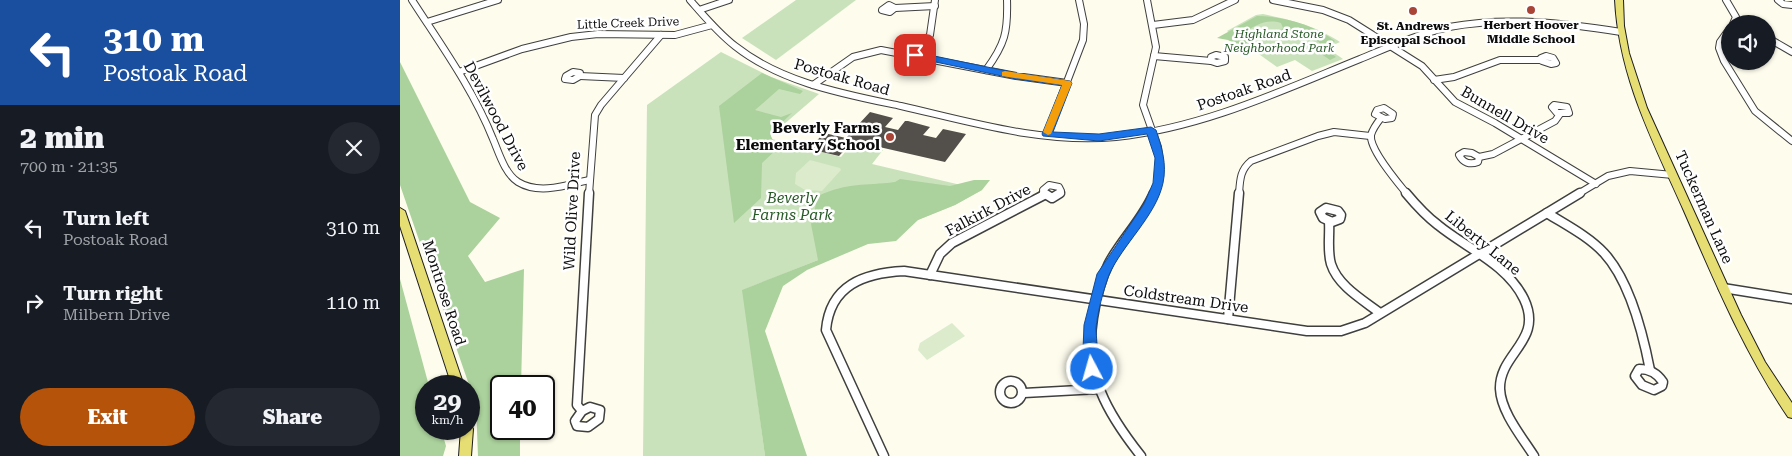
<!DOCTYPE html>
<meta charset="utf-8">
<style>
body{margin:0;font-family:"Roboto Serif",serif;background:#242831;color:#f1f3f6;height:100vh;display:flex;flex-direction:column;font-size:19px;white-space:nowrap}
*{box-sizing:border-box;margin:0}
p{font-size:16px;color:#9ea1a6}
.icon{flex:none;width:28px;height:28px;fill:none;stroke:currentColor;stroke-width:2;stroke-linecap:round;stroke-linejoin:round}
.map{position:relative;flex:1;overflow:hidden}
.panel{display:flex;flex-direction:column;background:#171b24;width:400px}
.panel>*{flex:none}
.guide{background:#1a4fa0;color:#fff;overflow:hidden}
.tools{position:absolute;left:1321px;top:15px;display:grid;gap:10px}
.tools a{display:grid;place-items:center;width:55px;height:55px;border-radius:50%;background:#171b24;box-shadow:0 1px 4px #0004;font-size:25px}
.speed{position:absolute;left:15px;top:375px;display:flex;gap:10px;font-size:25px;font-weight:700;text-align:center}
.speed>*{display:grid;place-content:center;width:65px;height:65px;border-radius:50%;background:#171b24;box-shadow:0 1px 4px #0004;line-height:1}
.speed small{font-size:12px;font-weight:400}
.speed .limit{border:2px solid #111;border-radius:8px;background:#fff;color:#111}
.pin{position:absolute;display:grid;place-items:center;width:42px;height:42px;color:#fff;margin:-21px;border-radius:10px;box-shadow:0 2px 8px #0006}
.me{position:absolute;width:55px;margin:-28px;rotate:354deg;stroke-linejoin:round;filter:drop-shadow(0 0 4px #0008)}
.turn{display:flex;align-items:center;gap:18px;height:105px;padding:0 20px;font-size:22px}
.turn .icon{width:65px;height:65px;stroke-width:2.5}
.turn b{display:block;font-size:35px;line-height:42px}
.round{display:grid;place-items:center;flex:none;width:52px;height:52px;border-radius:26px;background:#242831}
.head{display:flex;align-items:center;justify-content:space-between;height:85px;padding:0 20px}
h1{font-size:30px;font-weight:800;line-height:38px}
.action{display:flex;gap:10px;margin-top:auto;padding:10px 20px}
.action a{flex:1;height:58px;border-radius:30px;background:#b45309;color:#fff;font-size:20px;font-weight:800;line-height:58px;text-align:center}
.action a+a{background:#242831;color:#f1f3f6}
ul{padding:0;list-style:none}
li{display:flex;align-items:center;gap:15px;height:75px;padding:0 20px}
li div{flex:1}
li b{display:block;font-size:19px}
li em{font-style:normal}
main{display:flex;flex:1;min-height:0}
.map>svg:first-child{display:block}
.green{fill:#c9e2bb}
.forest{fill:#abd19c}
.pitch{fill:#dbebcc}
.building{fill:#534f4a}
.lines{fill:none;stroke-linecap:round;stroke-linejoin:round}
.minor-far1-casing{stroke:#3f3f3f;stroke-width:8}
.minor-casing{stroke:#3f3f3f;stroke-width:11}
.major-casing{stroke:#1d1d1d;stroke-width:2}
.minor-far1{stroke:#fff;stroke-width:6}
.minor{stroke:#fff;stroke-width:8}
.major{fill:#e6de73;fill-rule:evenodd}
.route{fill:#1a73e8;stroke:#114b97}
.slow{fill:#f59e0b}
.poi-dot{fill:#a94536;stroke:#fff;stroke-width:2}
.labels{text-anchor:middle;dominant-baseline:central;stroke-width:5;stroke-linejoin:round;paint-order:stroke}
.far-street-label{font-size:12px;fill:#0c0c0c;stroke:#fff}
.far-poi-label{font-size:12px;font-weight:bold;fill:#0c0c0c;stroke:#fff}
.far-park-label{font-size:12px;font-style:italic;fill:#275a25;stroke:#fff}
.street-label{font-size:15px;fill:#0c0c0c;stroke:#fff}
.poi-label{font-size:15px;font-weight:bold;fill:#0c0c0c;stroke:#fff;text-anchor:end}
.park-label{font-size:15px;font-style:italic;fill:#275a25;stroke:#fff}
</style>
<main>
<section class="panel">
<div class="guide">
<div class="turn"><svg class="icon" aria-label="left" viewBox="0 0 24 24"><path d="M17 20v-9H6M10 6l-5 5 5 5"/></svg><div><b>310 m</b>Postoak Road</div></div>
</div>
<div class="head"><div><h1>2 min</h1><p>700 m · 21:35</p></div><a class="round"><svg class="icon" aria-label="close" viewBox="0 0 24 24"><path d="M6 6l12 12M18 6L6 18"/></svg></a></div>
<ul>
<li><svg class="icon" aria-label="left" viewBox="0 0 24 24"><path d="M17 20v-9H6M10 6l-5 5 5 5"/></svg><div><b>Turn left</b><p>Postoak Road</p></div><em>310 m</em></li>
<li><svg class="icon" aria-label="right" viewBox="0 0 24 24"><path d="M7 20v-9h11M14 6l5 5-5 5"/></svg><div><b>Turn right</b><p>Milbern Drive</p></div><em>110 m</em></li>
</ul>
<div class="action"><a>Exit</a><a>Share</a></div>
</section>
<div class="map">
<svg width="1392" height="456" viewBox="0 0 1392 456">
<rect width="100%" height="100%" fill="#fdfced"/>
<g class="green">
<polygon points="396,0 456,0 376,60 342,38"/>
<path d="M863,14C894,21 913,25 940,42L927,48L943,59L912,71L895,60L877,67L827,31L856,15Z"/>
<polygon points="321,52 371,77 419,94 368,138 441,157 453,143 483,150 472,164 582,190 555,205 343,290 365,456 243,456 247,105"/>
</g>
<g class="forest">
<path d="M857,16C884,16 914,25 935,41L926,49L936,57L930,60L920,53L919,42L908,38L897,40L872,29L880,31L883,28L881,23C865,18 855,26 841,34L858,50L850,52L828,40L817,38Z"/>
<polygon points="0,62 70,202 100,218 68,256 85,282 124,269 121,386 101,386 101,429 120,429 120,456 78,456 76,405 0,185"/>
<polygon points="362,73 403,91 400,94 379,89 355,110 381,117 392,113 370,134 377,149 362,163 361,198 334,223 319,106"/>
<path d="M500,179L550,186L574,180H590L582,190L555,205L518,220L496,241L468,244L407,270L383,286L365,331L407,456H365L342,290L418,260L411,224L418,196C449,182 464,186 495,182Z"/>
<polygon points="0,279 29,386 26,386 26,429 41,429 46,446 43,456 0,456"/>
</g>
<g class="pitch">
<polygon points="410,160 440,168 441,170 422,191 405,190 395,184 396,173"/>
<polygon points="552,323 565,336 527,360 518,350 520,343"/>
</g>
<polygon class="building" points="470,112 493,118 485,127 498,130 505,121 508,121 530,127 523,135 536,138 543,129 566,134 545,162 453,141 439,156 409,149 424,133 446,138"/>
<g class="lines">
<g class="minor-far1-casing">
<g id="minor-far1">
<path d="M12,0C41,45 73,89 93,139C99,153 105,174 118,182C139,195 167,185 189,180"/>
<path d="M290,0C304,16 318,33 335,46C382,83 444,94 501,106C571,122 643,144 716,137C802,128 881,91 960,59C989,47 1018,34 1049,27C1106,16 1164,23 1221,32"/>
<polyline points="747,0 756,47 743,105 758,147 760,164 758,183 753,194"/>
<polyline points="873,0 923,10 949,20 1022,66 1055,102 1095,123 1196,184"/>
<polyline points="1326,0 1336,17 1333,24"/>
<polyline points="1378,0 1383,4 1392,5"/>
<polygon points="489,5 495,8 490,12 482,10"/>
<polyline points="495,8 535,6"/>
<polyline points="299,10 329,0"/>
<polyline points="27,22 98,0"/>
<polyline points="753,25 793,20 835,0"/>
<polyline points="1330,28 1320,42 1319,48 1324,61 1355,111 1392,141"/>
<polyline points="1368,38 1392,52"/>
<polyline points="515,55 530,35 535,0"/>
<polygon points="816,55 825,57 825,61 817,63 811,61 811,57"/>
<polyline points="754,56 811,61"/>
<polygon points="1146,56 1153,58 1156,63 1151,64 1142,61 1141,58"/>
<path d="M586,70C605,44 608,32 607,0"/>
<polyline points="59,72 122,49 171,37 198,34 275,35 312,25"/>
<polygon points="173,72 180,73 180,76 173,80 165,79 166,76"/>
<polyline points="180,76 224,78"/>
<polyline points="1034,80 1054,77 1100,60 1141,60"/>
<polyline points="413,85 453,57 481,50 616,76 667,83"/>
<polygon points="1154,105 1167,107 1169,113 1157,113 1152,107"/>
<polygon points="984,108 993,114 992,118 985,119 975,114 977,110"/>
<path d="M981,118C977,123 973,128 971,135C969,149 998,183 1007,194"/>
<polyline points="647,134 683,40 684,24 679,0"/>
<path d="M1064,152L1072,153L1079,157L1078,162C1070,165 1063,163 1059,155Z"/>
<polyline points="1079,157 1093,154 1155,121 1160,114"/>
<polyline points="189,194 195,115 201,105 261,35"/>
<polyline points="644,194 643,190 649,185 659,187 661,191 659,194"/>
<path d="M839,194C840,180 840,170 851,161L918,136L934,132L970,136"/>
<polyline points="1178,194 1208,176 1230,171 1273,175"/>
</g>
</g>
<g class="minor-casing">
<g id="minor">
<polyline points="644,193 652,198 660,193"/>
<path d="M1006,193C1016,205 1026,216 1038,225C1066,248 1107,264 1124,299C1144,341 1099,353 1100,389C1101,412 1122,437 1134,456"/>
<polygon points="926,208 938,211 941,215 940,219 932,222 923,218 920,212"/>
<path d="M1147,213C1166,225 1188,236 1204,253C1229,280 1243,334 1250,370"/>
<path d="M929,221C930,235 927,251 931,264C938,286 963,300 980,313"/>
<polyline points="530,275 540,254 552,243 644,195"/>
<polyline points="1323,288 1392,299"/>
<polyline points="828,319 839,193"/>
<path d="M1239,369C1250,369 1257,373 1263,382L1262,386L1254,390L1242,385L1235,376Z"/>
<circle cx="611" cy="392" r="11"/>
<polyline points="624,393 698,389"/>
<polygon points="190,407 200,410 199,419 188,427 177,426 175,421 182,411"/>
<polyline points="182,411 177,405 189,193"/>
<path d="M484,456L426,330C430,285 464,273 504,271L907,331H941L965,323L1180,193"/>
<path d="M741,456C707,413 684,374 693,318C696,298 700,281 709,263C722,239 743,219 754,193"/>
</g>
</g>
<g class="major-casing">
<g id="major">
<path d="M1215,0H1223L1224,26L1229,53L1247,108L1341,315L1365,362L1392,403V418L1388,417C1344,352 1315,282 1284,211C1253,141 1219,78 1215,0Z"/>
<polygon points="0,208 5,211 64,386 52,386 0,226"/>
<polygon points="69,424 71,425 73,429 71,456 59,456 61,429 69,429"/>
</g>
</g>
<use href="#minor-far1" class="minor-far1"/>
<use href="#minor" class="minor"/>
<use href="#major" class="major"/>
</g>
<path class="route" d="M515,52L616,73L670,81L672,83L653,132L699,134L751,127L756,130C762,148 767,164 763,183C756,216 722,245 709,275C704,288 697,314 696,328C696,338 700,367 697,373L692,375L687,373L683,350L684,325L697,274L744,204L753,183L755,158L747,134L699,141L643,136L642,134L662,85L616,79L512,57V53Z"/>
<polygon class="slow" points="605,71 670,81 672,83 651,134 648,135 643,132 662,85 602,76 602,72"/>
<g class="poi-dot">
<circle cx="1131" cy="10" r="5"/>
<circle cx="1013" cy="11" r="5"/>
<circle cx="490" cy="137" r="5"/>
</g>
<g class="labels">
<g class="far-street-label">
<text transform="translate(228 23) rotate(-2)">Little Creek Drive</text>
</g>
<g class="far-poi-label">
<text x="1131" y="25">Herbert Hoover<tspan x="1131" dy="14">Middle School</tspan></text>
<text x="1013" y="26">St. Andrews<tspan x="1013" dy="14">Episcopal School</tspan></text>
</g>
<g class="far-park-label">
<text x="879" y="34">Highland Stone<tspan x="879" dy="14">Neighborhood Park</tspan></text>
</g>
<g class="street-label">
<text transform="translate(442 77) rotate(16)">Postoak Road</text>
<text transform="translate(844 90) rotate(-19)">Postoak Road</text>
<text transform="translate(1105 115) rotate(30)">Bunnell Drive</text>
<text transform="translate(96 116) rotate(62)">Devilwood Drive</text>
<text transform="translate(1304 207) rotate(66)">Tuckerman Lane</text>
<text transform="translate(588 210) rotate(-28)">Falkirk Drive</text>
<text transform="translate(172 211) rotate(-87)">Wild Olive Drive</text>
<text transform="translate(1083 243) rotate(39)">Liberty Lane</text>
<text transform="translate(44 293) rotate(72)">Montrose Road</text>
<text transform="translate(786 299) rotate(8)">Coldstream Drive</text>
</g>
<g class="poi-label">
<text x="480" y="128">Beverly Farms<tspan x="480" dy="17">Elementary School</tspan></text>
</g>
<g class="park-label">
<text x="392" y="198">Beverly<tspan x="392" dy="17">Farms Park</tspan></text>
</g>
</g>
</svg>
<div class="tools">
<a><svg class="icon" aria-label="sound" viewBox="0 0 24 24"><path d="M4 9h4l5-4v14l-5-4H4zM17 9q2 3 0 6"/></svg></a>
</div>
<div class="speed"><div>29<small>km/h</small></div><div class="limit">40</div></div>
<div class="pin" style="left:515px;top:55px;background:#d93025"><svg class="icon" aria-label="arrive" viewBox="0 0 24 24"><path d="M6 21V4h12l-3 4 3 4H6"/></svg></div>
<svg class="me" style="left:692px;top:369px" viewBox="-20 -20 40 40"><circle r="17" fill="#1a73e8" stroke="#fff" stroke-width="3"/><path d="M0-11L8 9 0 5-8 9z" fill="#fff"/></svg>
</div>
</main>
